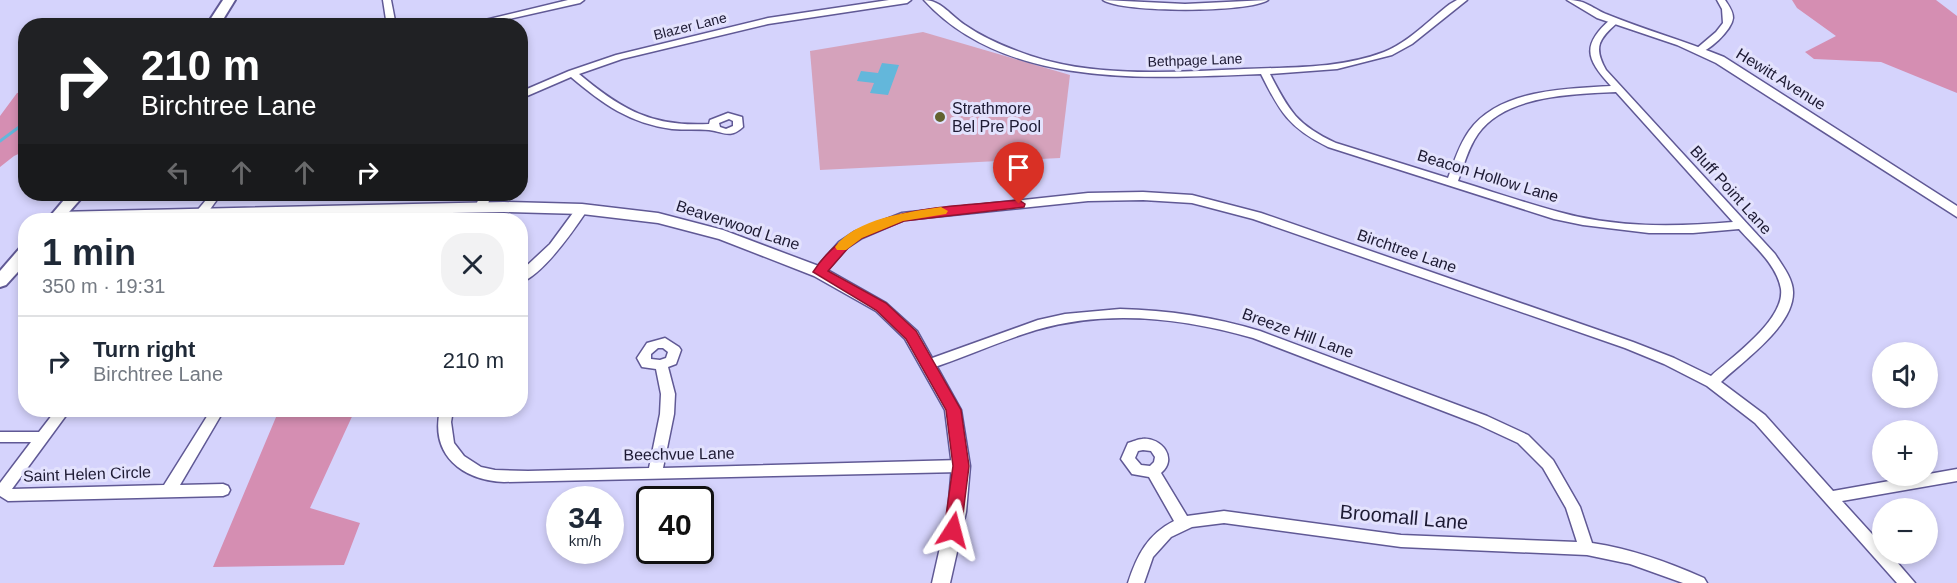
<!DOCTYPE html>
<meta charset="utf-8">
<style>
body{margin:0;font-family:Helvetica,sans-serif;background:#f2f2f3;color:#1f2937;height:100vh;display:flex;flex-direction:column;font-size:22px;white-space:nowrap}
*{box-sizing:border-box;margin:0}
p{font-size:20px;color:#747a83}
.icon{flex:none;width:33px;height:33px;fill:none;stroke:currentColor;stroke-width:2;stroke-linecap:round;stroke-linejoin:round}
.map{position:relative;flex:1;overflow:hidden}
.side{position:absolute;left:18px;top:213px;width:510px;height:204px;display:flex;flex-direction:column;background:#fff;border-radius:24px;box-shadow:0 3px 9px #0003}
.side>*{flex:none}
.guide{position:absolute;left:18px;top:18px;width:510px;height:183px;border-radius:24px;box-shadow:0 3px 9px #0003;background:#202124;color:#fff;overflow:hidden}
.fabs{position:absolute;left:1872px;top:342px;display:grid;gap:12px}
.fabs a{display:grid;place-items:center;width:66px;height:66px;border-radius:50%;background:#fff;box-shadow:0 3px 9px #0003;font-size:30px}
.speed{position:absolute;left:546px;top:486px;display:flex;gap:12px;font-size:30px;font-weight:700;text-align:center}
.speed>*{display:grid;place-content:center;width:78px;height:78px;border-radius:50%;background:#fff;box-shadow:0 3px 9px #0003;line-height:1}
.speed small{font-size:15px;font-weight:400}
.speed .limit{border:3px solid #111;border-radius:9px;background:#fff;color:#111}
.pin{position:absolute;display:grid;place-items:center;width:51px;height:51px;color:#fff;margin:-62px -26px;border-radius:50% 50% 50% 0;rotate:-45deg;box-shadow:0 0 6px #0007}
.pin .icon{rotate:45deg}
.me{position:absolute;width:66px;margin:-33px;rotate:9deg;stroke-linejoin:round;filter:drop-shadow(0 0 4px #0008)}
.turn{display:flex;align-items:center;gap:21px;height:126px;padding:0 24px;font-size:27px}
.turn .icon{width:78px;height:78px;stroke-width:2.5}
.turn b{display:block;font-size:42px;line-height:51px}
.lanes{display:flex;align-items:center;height:57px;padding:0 24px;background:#0003;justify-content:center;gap:30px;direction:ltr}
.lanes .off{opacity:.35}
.round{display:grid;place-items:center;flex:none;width:63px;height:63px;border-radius:24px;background:#f2f2f3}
.overview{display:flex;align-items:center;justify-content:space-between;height:102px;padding:0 24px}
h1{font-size:36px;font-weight:800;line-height:45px}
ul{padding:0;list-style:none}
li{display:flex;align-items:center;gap:18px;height:90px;padding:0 24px;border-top:2px solid #e0e1e3}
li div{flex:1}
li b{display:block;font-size:22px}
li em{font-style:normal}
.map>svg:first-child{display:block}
.green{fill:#d5a2bb}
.forest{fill:#d58eb2}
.water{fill:#63b7db}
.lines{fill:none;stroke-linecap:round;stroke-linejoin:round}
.stream{stroke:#63b7db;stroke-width:3}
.minor-casing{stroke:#605995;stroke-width:3}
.tertiary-casing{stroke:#605995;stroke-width:3}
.secondary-casing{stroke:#605995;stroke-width:4}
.minor{fill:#fff;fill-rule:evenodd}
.tertiary{fill:#fff;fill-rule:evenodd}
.secondary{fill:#fff;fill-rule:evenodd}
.route{fill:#e11d48;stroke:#92132f;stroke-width:1.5}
.slow{fill:#f59e0b}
.poi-dot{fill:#62622f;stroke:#e3e2fd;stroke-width:2}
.labels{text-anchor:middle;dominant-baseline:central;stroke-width:6;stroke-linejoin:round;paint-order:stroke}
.far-street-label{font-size:14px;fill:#1d1a33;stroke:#e3e2fd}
.street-label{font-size:16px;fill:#1d1a33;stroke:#e3e2fd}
.poi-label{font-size:16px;fill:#1d1a33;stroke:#e3e2fd;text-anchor:start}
.near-street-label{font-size:20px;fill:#1d1a33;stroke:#e3e2fd}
</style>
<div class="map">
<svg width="1957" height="583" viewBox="0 0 1957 583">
<rect width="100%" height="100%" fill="#d5d3fc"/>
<polygon class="green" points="923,32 1070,75 1060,158 820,170 810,51"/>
<g class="forest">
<polygon points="1792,0 1936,0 1957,16 1957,93 1881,62 1814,59 1805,52 1836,36 1797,8"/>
<polygon points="25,92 25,151 14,156 0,167 0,116 17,93"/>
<polygon points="279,410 355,410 310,508 360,523 344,565 213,567"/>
</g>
<polygon class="water" points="882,63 899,65 888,95 870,93 874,83 857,81 861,71 878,73"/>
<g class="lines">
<polyline class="stream" points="0,141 26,122"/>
<g class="minor-casing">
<g id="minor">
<polygon points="383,0 391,0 396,26 387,26"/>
<polygon points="568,0 584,0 580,3 478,26 460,26"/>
<path d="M889,0H911L907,3L768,24L622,59L579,74C622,110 652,127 709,124L710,120L728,113L742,117L743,127C730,139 724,132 709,130C697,129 685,130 672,129C629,123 603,104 571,77L520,99V92L569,71L616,55L768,18ZM729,119L733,121V126L726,129L720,127L719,123Z"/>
<path d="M924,0C941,0 951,16 965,25C985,39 1008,48 1031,56C1096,78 1176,72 1244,69C1291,67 1339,69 1384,52C1409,42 1429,20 1450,4L1457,0H1467L1412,44L1392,55L1337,69L1270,74C1289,111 1297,125 1336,143L1448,178C1454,162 1459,145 1469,131C1499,89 1565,89 1611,86C1586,59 1581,45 1611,19H1617V23C1599,39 1593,47 1606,70L1775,254C1782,265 1793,279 1793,292C1794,326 1743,361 1721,382L1765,415L1833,491L1957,469V481L1842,501L1882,545V554H1890L1915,583H1897L1755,423L1707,386L1664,364L1625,348L1253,219L1192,203L1143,200L1088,201L904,220L862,238L847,248L823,275H815L813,272L815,269L839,242L854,232L902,213L1088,193L1143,192L1192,195L1261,213L1633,342L1674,358L1711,376C1732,357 1785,320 1781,289C1777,265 1754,246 1739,229L1693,233H1649L1583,225L1554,219L1328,147C1289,128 1280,112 1261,74C1151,78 1006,90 924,0ZM1616,92L1733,222C1675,227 1616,228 1559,212C1525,203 1491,191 1458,181C1464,165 1468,148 1478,134C1505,95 1573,94 1616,92Z"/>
<path d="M1103,0L1185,4L1268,0C1249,13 1122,13 1103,0Z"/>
<path d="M1717,0H1725C1729,6 1733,11 1733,18C1732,30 1707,54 1696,53V49L1716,32L1723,23L1722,9Z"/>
<polygon points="211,194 221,194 206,215 198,215 196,212"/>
<polygon points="481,194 491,194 487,207 481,211 475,207"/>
<path d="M582,205L588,209C574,230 544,274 520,283V272L550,244L578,206Z"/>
<path d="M1120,309C1168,310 1214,317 1260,331L1487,416L1528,435L1553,460L1580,507L1592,543C1632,549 1668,562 1704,578L1707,583H1683L1630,564L1587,555L1401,547L1224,523L1192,527L1171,537L1153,557L1144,583H1128C1137,555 1148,534 1174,521L1149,477L1132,474L1121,459L1128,443C1132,442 1138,439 1142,439C1162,437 1178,459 1161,473L1187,516L1224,511L1401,535L1577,542L1566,508L1543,468L1518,443L1477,424L1253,338C1182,318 1108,309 1036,330C1000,341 965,357 929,369L924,367L923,364L924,361L1038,320L1065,314ZM1143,450L1151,451L1155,457L1154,462L1150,466L1141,465L1135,458L1138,451Z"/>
<path d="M665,338L679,347L681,350L676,364L668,367L675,394L674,414L663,468L961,460L966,462L968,466L966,470L961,472L504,482C462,480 430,455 440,410H453L451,422L454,443L464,456L481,467L495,470L528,471L649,468L660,414L661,394L656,369L642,367L637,358L647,343ZM658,348H663L668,352L666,358L660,360L651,359V354Z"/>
<polygon points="56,410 70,410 12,489 164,485 211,410 224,410 180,485 223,484 228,486 230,490 228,494 223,496 8,501 0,496 0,483 31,442 0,442 0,432 39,432"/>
</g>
</g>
<g class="tertiary-casing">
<g id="tertiary">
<path d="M1567,0C1586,0 1590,7 1606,14C1645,30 1685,41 1724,57L1957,206V217L1716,63L1677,45L1597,18Z"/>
<polygon points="504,202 582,204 658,213 723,230 824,268 886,303 917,331 961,410 970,466 966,512 950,583 932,583 948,512 952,466 945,410 905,339 876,311 814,276 719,239 658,223 582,214 504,212 88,220 52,220 49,217 56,212"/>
</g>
</g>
<g class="secondary-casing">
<g id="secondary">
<polygon points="223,0 235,0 219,26 206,26"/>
<polygon points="69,194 85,194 62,220 47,220"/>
<polygon points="26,247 26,263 6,285 0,287 0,271 20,248"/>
</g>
</g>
<use href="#minor" class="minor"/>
<use href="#tertiary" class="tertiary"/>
<use href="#secondary" class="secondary"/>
</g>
<path class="route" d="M1019,200L1025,204L1024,207L904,221L862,238L848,248L828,271L886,303L916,331L961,410L969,466L961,530L959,535L953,537L947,535L944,530L953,466L946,410L906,339L876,310L813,272C857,203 947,208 1019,200Z"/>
<path class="slow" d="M941,207L948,211L946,214L903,221L862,238L846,250H837L835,247C856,218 909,212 941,207Z"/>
<circle class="poi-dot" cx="940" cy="117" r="6"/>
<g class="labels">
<g class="far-street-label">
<text transform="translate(690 26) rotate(-14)">Blazer Lane</text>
<text transform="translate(1195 60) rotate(-2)">Bethpage Lane</text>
</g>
<g class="street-label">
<text transform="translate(1781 79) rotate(32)">Hewitt Avenue</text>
<text transform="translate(1488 176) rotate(17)">Beacon Hollow Lane</text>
<text transform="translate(1731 190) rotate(48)">Bluff Point Lane</text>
<text transform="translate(738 225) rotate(18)">Beaverwood Lane</text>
<text transform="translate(1407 251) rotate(19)">Birchtree Lane</text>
<text transform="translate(1298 333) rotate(20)">Breeze Hill Lane</text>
<text transform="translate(679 454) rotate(-1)">Beechvue Lane</text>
<text transform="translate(87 474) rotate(-2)">Saint Helen Circle</text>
</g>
<g class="poi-label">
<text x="952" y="108">Strathmore<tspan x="952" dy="18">Bel Pre Pool</tspan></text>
</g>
<g class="near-street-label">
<text transform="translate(1404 517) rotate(5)">Broomall Lane</text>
</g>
</g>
</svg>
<div class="fabs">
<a><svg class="icon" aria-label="sound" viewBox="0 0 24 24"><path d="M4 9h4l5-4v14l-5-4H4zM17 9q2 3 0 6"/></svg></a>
<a>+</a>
<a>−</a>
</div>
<div class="speed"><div>34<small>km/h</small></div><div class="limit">40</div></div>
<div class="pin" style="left:1019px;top:204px;background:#d93025"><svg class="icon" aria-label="arrive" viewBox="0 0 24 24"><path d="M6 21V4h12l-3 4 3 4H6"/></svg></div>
<svg class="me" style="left:953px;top:530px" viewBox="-20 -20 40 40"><path d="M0-17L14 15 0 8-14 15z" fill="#e11d48" stroke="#fff" stroke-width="4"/></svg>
<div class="guide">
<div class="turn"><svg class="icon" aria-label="right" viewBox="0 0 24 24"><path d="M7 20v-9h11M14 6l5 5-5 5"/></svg><div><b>210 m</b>Birchtree Lane</div></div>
<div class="lanes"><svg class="icon off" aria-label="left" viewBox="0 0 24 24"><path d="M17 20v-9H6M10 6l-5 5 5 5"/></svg><svg class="icon off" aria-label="ahead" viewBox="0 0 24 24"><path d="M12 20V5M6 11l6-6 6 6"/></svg><svg class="icon off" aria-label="ahead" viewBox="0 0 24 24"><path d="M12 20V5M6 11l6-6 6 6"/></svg><svg class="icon" aria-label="right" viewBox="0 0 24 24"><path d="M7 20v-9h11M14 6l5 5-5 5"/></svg></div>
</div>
<section class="side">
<div class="overview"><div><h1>1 min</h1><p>350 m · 19:31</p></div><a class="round"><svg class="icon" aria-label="close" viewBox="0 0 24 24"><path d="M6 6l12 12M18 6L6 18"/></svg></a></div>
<ul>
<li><svg class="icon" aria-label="right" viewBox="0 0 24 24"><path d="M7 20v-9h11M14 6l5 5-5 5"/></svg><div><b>Turn right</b><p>Birchtree Lane</p></div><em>210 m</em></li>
</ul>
</section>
</div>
